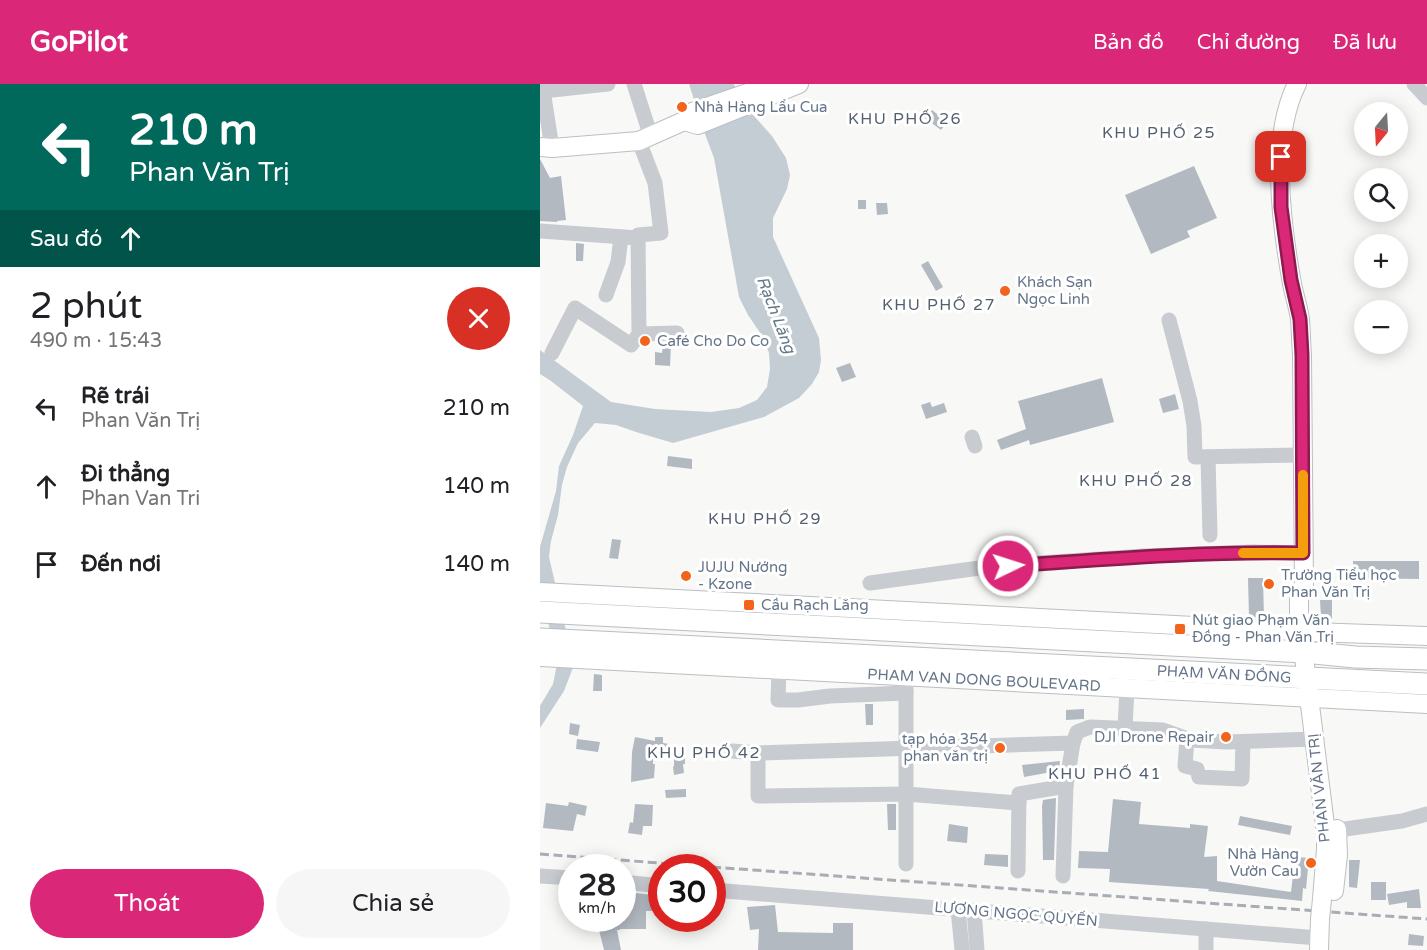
<!DOCTYPE html>
<html lang="vi">
<meta charset="utf-8">
<style>
body{margin:0;font-family:"Varela Round",sans-serif;background:#f6f6f6;color:#202124;height:100vh;display:flex;flex-direction:column;font-size:22px;white-space:nowrap}
*{box-sizing:border-box;margin:0}
p{font-size:20px;color:#757577}
.icon{flex:none;width:33px;height:33px;fill:none;stroke:currentColor;stroke-width:2;stroke-linecap:round;stroke-linejoin:round}
.map{position:relative;flex:1;overflow:hidden}
.drawer{display:flex;flex-direction:column;background:#fff;width:540px}
.drawer>*{flex:none}
.top-card{background:#00695c;color:#fff;overflow:hidden}
.needle{width:39px;rotate:198deg}
.controls{position:absolute;left:814px;top:18px;display:grid;gap:12px}
.controls a{display:grid;place-items:center;width:54px;height:54px;border-radius:50%;background:#fff;box-shadow:0 3px 15px #0003;font-size:30px}
.speed{position:absolute;left:18px;top:770px;display:flex;gap:12px;font-size:30px;font-weight:700;text-align:center}
.speed>*{display:grid;place-content:center;width:78px;height:78px;border-radius:50%;background:#fff;box-shadow:0 3px 15px #0003;line-height:1}
.speed small{font-size:15px;font-weight:400}
.speed .limit{border:9px solid #d22;background:#fff;color:#111}
.pin{position:absolute;display:grid;place-items:center;width:51px;height:51px;color:#fff;margin:-26px;border-radius:12px;box-shadow:0 3px 9px #0006}
.me{position:absolute;width:66px;margin:-33px;rotate:86deg;stroke-linejoin:round;filter:drop-shadow(0 0 4px #0008)}
.turn{display:flex;align-items:center;gap:21px;height:126px;padding:0 30px;font-size:27px}
.turn .icon{width:78px;height:78px;stroke-width:2.5}
.turn b{display:block;font-size:42px;line-height:51px}
.then{display:flex;align-items:center;height:57px;padding:0 30px;background:#0003;gap:12px;font-size:22px}
.round{display:grid;place-items:center;flex:none;width:63px;height:63px;border-radius:32px;background:#f6f6f6}
.head{display:flex;align-items:center;justify-content:space-between;height:102px;padding:0 30px}
h1{font-size:36px;font-weight:600;line-height:45px}
.action{display:flex;gap:12px;margin-top:auto;padding:12px 30px}
.action a{flex:1;height:69px;border-radius:36px;background:#db2777;color:#fff;font-size:24px;font-weight:600;line-height:69px;text-align:center}
.action a+a{background:#f6f6f6;color:#202124}
ul{padding:0;list-style:none}
li{display:flex;align-items:center;gap:18px;height:78px;padding:0 30px}
li div{flex:1}
li b{display:block;font-size:22px}
li em{font-style:normal}
header{display:flex;align-items:center;gap:36px;box-sizing:border-box;height:84px;padding:0 30px;background:#db2777;color:#fff}
header strong{font-size:28px}
nav{display:flex;gap:33px;margin-inline-start:auto;font-size:21px}
main{display:flex;flex:1;min-height:0}
.map>svg:first-child{display:block}
.water{fill:#c4cdd3}
.building{fill:#b2b9c0}
.lines{fill:none;stroke-linecap:round;stroke-linejoin:round}
.major-casing{stroke:#bbbec3;stroke-width:20}
.highway-casing{stroke:#babdc1;stroke-width:23}
.minor{stroke:#c8cbcf;stroke-width:15}
.major{stroke:#fff;stroke-width:18}
.highway{stroke:#fff;stroke-width:21}
.rail{stroke:#a8adb4;stroke-width:3;stroke-dasharray:9 4.5;stroke-linecap:butt}
.major-bridge-casing{stroke:#bbbec3;stroke-width:20;stroke-linecap:butt}
.major-bridge{stroke:#fff;stroke-width:18}
.route-casing{stroke:#8e194d;stroke-width:15}
.route{stroke:#db2777;stroke-width:10}
.slow{stroke:#f59e0b;stroke-width:10}
.poi-dot{fill:#f2631c;stroke:#fff;stroke-width:2}
.labels{text-anchor:middle;dominant-baseline:central;stroke-width:6;stroke-linejoin:round;paint-order:stroke}
.poi-label{font-size:15px;fill:#657589;stroke:#fff;text-anchor:start}
.street-label{font-size:15px;fill:#657589;stroke:#fff}
.neighbourhood-label{font-size:16px;letter-spacing:1.5px;fill:#545f6e;stroke:#fff}
.water-label{font-size:16px;font-style:italic;fill:#617784;stroke:#fff}
</style>
<header>
<strong>GoPilot</strong>
<nav><a>Bản đồ</a><a>Chỉ đường</a><a>Đã lưu</a></nav>
</header>
<main>
<section class="drawer">
<div class="top-card">
<div class="turn"><svg class="icon" aria-label="left" viewBox="0 0 24 24"><path d="M17 20v-9H6M10 6l-5 5 5 5"/></svg><div><b>210 m</b>Phan Văn Trị</div></div>
<div class="then">Sau đó<svg class="icon" aria-label="ahead" viewBox="0 0 24 24"><path d="M12 20V5M6 11l6-6 6 6"/></svg></div>
</div>
<div class="head"><div><h1>2 phút</h1><p>490 m · 15:43</p></div><a class="round" style="background:#d93025;color:#fff"><svg class="icon" aria-label="close" viewBox="0 0 24 24"><path d="M6 6l12 12M18 6L6 18"/></svg></a></div>
<ul>
<li><svg class="icon" aria-label="left" viewBox="0 0 24 24"><path d="M17 20v-9H6M10 6l-5 5 5 5"/></svg><div><b>Rẽ trái</b><p>Phan Văn Trị</p></div><em>210 m</em></li>
<li><svg class="icon" aria-label="ahead" viewBox="0 0 24 24"><path d="M12 20V5M6 11l6-6 6 6"/></svg><div><b>Đi thẳng</b><p>Phan Van Tri</p></div><em>140 m</em></li>
<li><svg class="icon" aria-label="arrive" viewBox="0 0 24 24"><path d="M6 21V4h12l-3 4 3 4H6"/></svg><div><b>Đến nơi</b></div><em>140 m</em></li>
</ul>
<div class="action"><a>Thoát</a><a>Chia sẻ</a></div>
</section>
<div class="map">
<svg width="887" height="866" viewBox="0 0 887 866">
<rect width="100%" height="100%" fill="#f8f9f6"/>
<polygon class="water" points="149,0 194,0 197,11 214,32 232,52 246,74 250,91 247,105 233,134 233,153 279,254 281,276 279,288 272,300 259,314 224,333 133,359 96,348 76,341 55,339 38,359 27,383 22,401 18,431 11,457 9,473 34,581 24,607 0,644 0,622 13,600 17,580 0,500 0,463 16,407 19,382 33,351 43,322 11,297 0,290 0,266 71,318 115,325 171,328 199,324 217,316 227,303 230,285 229,269 223,253 208,231 199,213 174,74 165,50"/>
<g class="building">
<polygon points="392,26 407,38 401,46 385,34"/>
<polygon points="0,75 10,94 21,92 26,136 17,137 17,138 0,137"/>
<polygon points="654,82 677,134 647,147 650,153 611,170 585,111"/>
<rect x="318" y="116" width="8" height="9"/>
<polygon points="336,119 347,119 348,130 337,131"/>
<polygon points="36,159 44,160 43,177 36,177"/>
<polygon points="388,177 403,203 396,207 381,181"/>
<polygon points="123,260 131,260 130,282 115,281 115,268 122,269"/>
<polygon points="310,279 316,293 302,298 296,284"/>
<polygon points="562,294 574,338 490,361 489,356 461,366 457,356 486,345 478,317"/>
<polygon points="635,310 639,325 623,329 619,315"/>
<polygon points="390,318 392,323 404,319 407,328 386,335 381,321"/>
<polygon points="128,372 152,375 152,385 127,382"/>
<polygon points="72,455 81,456 78,475 69,474"/>
<polygon points="813,477 879,477 879,495 813,494"/>
<polygon points="708,494 723,494 724,534 709,533"/>
<polygon points="780,516 792,516 792,535 781,534"/>
<polygon points="54,590 62,591 62,607 53,607"/>
<polygon points="325,620 333,620 333,641 326,641"/>
<polygon points="544,625 544,635 526,636 526,626"/>
<polygon points="30,639 40,641 38,652 29,650"/>
<polygon points="95,653 115,657 115,653 123,653 123,659 129,660 129,664 113,664 113,680 115,680 114,694 91,698 92,668"/>
<polygon points="37,655 60,658 58,668 36,665"/>
<polygon points="145,670 145,680 143,680 144,689 134,691 133,683 134,682 134,671"/>
<polygon points="520,677 519,686 510,686 506,689 484,693 482,681"/>
<polygon points="146,705 146,713 126,714 125,706"/>
<polygon points="516,714 514,776 503,776 502,722 503,716"/>
<polygon points="573,715 601,718 599,740 650,744 650,740 668,742 664,773 677,772 677,797 751,808 755,773 769,774 766,805 763,804 762,817 668,807 669,805 569,798 570,785 538,784 539,767 568,768"/>
<polygon points="29,718 47,722 45,732 37,730 33,747 3,744 6,719 28,722"/>
<polygon points="95,720 113,721 112,742 103,742 102,751 88,749 90,738 93,739"/>
<polygon points="347,720 356,720 356,746 348,746"/>
<polygon points="700,732 752,742 750,751 698,741"/>
<polygon points="409,740 428,743 427,759 407,757"/>
<polygon points="445,770 468,771 468,783 444,781"/>
<polygon points="809,776 820,776 817,804 809,803"/>
<rect x="831" y="798" width="15" height="18"/>
<polygon points="879,805 881,824 867,824 867,818 849,821 847,810"/>
<polygon points="87,808 122,812 122,827 106,827 106,845 80,845 80,846 77,846 81,866 64,866 59,846 56,846 56,834 87,834"/>
<polygon points="235,821 238,848 293,849 293,839 313,839 313,866 218,866 219,845 210,846 207,823"/>
<polygon points="869,850 884,852 883,862 868,861"/>
</g>
<g class="lines">
<g class="major-casing">
<g id="major">
<path d="M757,0C730,53 741,137 751,194C753,208 758,221 760,235C761,247 761,259 762,271L764,501L759,513V533L786,749V765L782,815"/>
<polyline points="144,37 158,41 259,0"/>
<polyline points="0,63 12,64 99,57 144,37 152,28 219,5 229,0"/>
<polyline points="0,508 772,548 887,552"/>
<polyline points="0,573 887,620"/>
<polyline points="794,807 798,771 797,745"/>
<polyline points="779,866 780,835"/>
</g>
</g>
<g class="highway-casing">
<g id="highway">
<polyline points="0,528 764,568 815,573 887,575"/>
<polyline points="0,555 887,600"/>
</g>
</g>
<g class="minor">
<polyline points="2,0 12,64"/>
<polyline points="94,0 111,53"/>
<polyline points="874,0 887,14"/>
<polyline points="3,7 68,0"/>
<polyline points="0,147 98,154"/>
<polyline points="66,211 78,178 81,153"/>
<polyline points="629,236 650,317 654,342 655,373 763,371"/>
<polyline points="99,250 137,249"/>
<polyline points="12,269 35,224 91,261 99,250 98,151 121,149 115,99 99,57"/>
<polyline points="432,353 435,362"/>
<polyline points="668,373 670,451"/>
<polyline points="330,499 454,482 604,472 712,468 763,469"/>
<polyline points="239,586 238,616 258,616 290,612 366,609"/>
<polyline points="366,592 366,780"/>
<polyline points="585,645 587,604"/>
<polyline points="647,655 645,682 657,685 659,693 702,695 703,658"/>
<polyline points="192,667 218,669 533,659 537,648 550,643 623,646 651,656 686,658 774,655"/>
<polyline points="218,669 218,712 366,710 479,719"/>
<polyline points="786,749 798,746 862,737 887,730"/>
<polyline points="478,787 479,710 526,702 533,659"/>
<polyline points="0,792 32,794"/>
<polyline points="523,792 526,702"/>
<polyline points="82,798 122,802"/>
<polyline points="172,806 779,854"/>
<polyline points="418,825 422,866"/>
<polyline points="434,826 437,866"/>
<polyline points="666,866 666,845"/>
</g>
<use href="#major" class="major"/>
<use href="#highway" class="highway"/>
<g class="rail">
<polyline points="0,770 172,783"/>
<polyline points="172,783 887,835"/>
</g>
<g class="major-bridge-casing">
<polyline id="major-bridge" points="780,835 782,815"/>
</g>
<use href="#major-bridge" class="major-bridge"/>
</g>
<g class="lines">
<g class="route-casing">
<path id="route" d="M468,482C567,475 665,467 763,469L762,271L760,235L751,196L741,123V73"/>
</g>
<use href="#route" class="route"/>
<polyline class="slow" points="703,469 763,469 763,391"/>
</g>
<g class="poi-dot">
<circle cx="142" cy="23" r="6"/>
<circle cx="465" cy="207" r="6"/>
<circle cx="105" cy="257" r="6"/>
<circle cx="146" cy="492" r="6"/>
<circle cx="729" cy="500" r="6"/>
<rect x="203" y="515" width="12" height="12" rx="3"/>
<rect x="634" y="539" width="12" height="12" rx="3"/>
<circle cx="686" cy="653" r="6"/>
<circle cx="460" cy="664" r="6"/>
<circle cx="771" cy="779" r="6"/>
</g>
<g class="labels">
<g class="poi-label">
<text x="154" y="23">Nhà Hàng Lẩu Cua</text>
<text x="477" y="198">Khách Sạn<tspan x="477" dy="17">Ngọc Linh</tspan></text>
<text x="117" y="257">Café Cho Do Co</text>
<text x="158" y="483">JUJU Nướng<tspan x="158" dy="17">- Kzone</tspan></text>
<text x="741" y="491">Trường Tiểu học<tspan x="741" dy="17">Phan Văn Trị</tspan></text>
<text x="221" y="521">Cầu Rạch Lăng</text>
<text x="652" y="536">Nút giao Phạm Văn<tspan x="652" dy="17">Đồng - Phan Văn Trị</tspan></text>
<text x="674" y="653" text-anchor="end">DJI Drone Repair</text>
<text x="448" y="655" text-anchor="end">tạp hóa 354<tspan x="448" dy="17">phan văn trị</tspan></text>
<text x="759" y="770" text-anchor="end">Nhà Hàng<tspan x="759" dy="17">Vườn Cau</tspan></text>
</g>
<g class="street-label">
<text transform="translate(684 590) rotate(3)">PHẠM VĂN ĐỒNG</text>
<text transform="translate(444 596) rotate(3)">PHAM VAN DONG BOULEVARD</text>
<text transform="translate(779 704) rotate(-96)">PHAN VĂN TRỊ</text>
<text transform="translate(476 830) rotate(5)">LƯƠNG NGỌC QUYẾN</text>
</g>
<g class="neighbourhood-label">
<text x="365" y="35">KHU PHỐ 26</text>
<text x="619" y="49">KHU PHỐ 25</text>
<text x="399" y="221">KHU PHỐ 27</text>
<text x="596" y="397">KHU PHỐ 28</text>
<text x="225" y="435">KHU PHỐ 29</text>
<text x="164" y="669">KHU PHỐ 42</text>
<text x="565" y="690">KHU PHỐ 41</text>
</g>
<g class="water-label">
<text transform="translate(236 231) rotate(69)">Rạch Lăng</text>
</g>
</g>
</svg>
<div class="controls">
<a><svg class="needle" viewBox="-14 -14 28 28"><path d="M0-13l5 13h-10z" fill="#e53935"/><path d="M0 13l5-13h-10z" fill="#757577"/></svg></a>
<a><svg class="icon" aria-label="search" viewBox="0 0 24 24"><circle cx="10" cy="10" r="6"/><path d="M15 15l6 6"/></svg></a>
<a>+</a>
<a>−</a>
</div>
<div class="speed"><div>28<small>km/h</small></div><div class="limit">30</div></div>
<div class="pin" style="left:741px;top:73px;background:#d93025"><svg class="icon" aria-label="arrive" viewBox="0 0 24 24"><path d="M6 21V4h12l-3 4 3 4H6"/></svg></div>
<svg class="me" style="left:468px;top:482px" viewBox="-20 -20 40 40"><circle r="17" fill="#db2777" stroke="#fff" stroke-width="3"/><path d="M0-11L8 9 0 5-8 9z" fill="#fff"/></svg>
</div>
</main>
